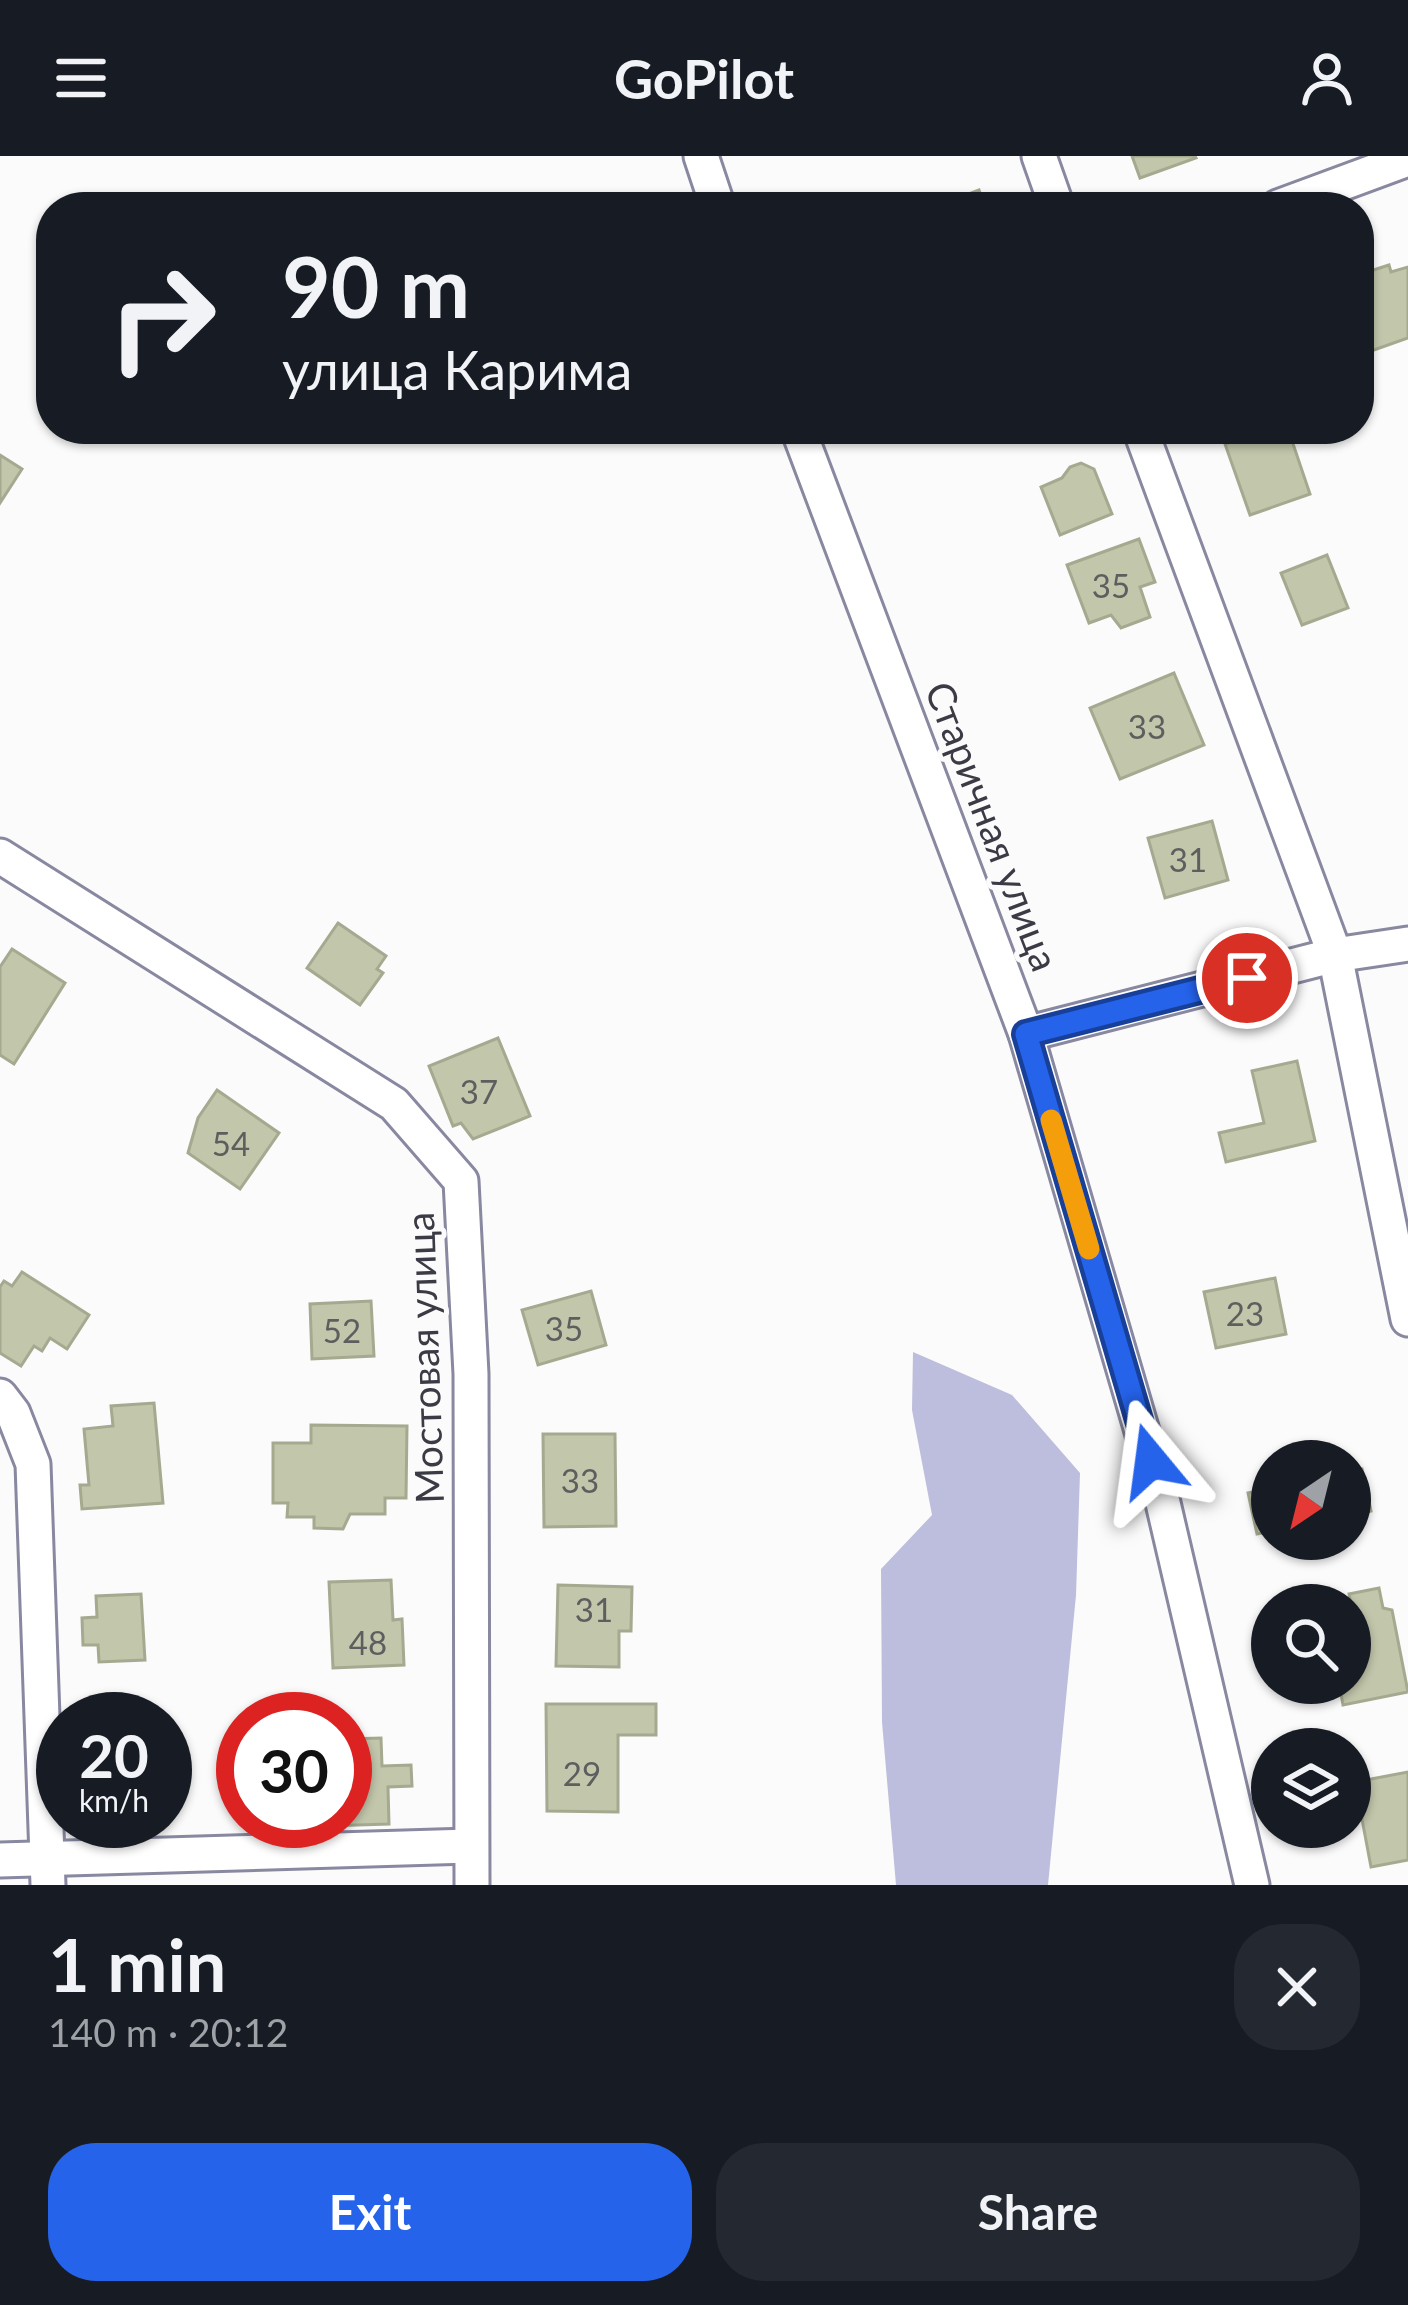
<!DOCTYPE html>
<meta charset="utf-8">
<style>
body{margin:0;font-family:Lato,sans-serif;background:#242831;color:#f1f3f6;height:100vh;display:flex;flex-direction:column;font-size:45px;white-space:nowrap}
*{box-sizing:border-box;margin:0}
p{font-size:39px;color:#9ea1a6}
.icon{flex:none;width:66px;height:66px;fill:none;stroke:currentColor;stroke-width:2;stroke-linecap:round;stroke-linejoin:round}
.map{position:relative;height:1729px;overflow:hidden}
.sheet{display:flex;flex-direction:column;background:#171b24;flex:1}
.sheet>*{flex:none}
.hud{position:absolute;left:36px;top:36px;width:1338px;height:252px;border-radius:48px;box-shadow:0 3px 9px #0004;background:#171b24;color:#f1f3f6;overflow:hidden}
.needle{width:78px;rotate:215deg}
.fabs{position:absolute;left:1251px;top:1284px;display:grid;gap:24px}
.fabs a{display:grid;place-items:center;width:120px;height:120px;border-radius:50%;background:#171b24;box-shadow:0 3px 9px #0004;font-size:60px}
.speed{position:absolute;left:36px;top:1536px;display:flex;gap:24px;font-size:60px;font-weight:700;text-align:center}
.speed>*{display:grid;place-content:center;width:156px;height:156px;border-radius:50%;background:#171b24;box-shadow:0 3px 9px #0004;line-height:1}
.speed small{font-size:30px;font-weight:400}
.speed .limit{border:18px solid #d22;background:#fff;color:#111}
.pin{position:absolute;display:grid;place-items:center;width:102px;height:102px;color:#fff;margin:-51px;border:6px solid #fff;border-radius:50%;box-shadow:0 3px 12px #0007}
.me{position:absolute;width:132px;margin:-66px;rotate:344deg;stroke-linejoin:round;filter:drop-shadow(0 0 9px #0008)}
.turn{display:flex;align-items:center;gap:42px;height:252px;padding:0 48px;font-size:54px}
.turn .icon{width:156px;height:156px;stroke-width:2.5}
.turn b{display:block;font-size:84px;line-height:102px}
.round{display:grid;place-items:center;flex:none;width:126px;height:126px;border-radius:48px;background:#242831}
.summary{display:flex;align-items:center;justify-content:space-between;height:204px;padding:0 48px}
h1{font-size:72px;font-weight:700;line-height:90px}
.action{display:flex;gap:24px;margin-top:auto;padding:24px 48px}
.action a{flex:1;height:138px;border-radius:48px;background:#2563eb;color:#fff;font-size:48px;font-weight:700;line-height:138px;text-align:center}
.action a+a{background:#242831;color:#f1f3f6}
header{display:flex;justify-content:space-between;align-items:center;height:156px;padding:0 48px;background:#171b24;font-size:54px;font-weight:700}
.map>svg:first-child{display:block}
.water{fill:#bdbddd}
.building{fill:#c2c6ab;stroke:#a5a98f;stroke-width:3}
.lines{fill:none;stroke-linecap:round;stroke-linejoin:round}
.minor-casing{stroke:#8888a0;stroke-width:39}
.minor{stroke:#fff;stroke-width:33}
.route-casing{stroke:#184099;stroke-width:30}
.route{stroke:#2563eb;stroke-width:21}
.slow{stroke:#f59e0b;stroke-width:21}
.labels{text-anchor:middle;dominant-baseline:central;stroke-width:10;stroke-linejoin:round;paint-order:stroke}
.number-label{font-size:33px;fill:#5d5e5e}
.street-label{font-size:39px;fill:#3b3b45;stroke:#fbfbfb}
</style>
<header><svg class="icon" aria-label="menu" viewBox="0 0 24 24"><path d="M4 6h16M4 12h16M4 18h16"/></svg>GoPilot<svg class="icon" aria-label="person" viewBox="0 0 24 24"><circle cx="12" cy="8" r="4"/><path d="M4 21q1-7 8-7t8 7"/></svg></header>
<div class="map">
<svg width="1408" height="1729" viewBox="0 0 1408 1729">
<rect width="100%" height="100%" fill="#fbfbfb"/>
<polygon class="water" points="913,1196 1012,1239 1080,1317 1076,1439 1048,1729 896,1729 882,1566 881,1413 932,1359 912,1254"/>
<g class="building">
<polygon points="1132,0 1195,0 1196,2 1140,22"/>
<polygon points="979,34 985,51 935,51"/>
<polygon points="1389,109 1391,116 1408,111 1408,182 1371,195 1359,160 1359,132 1368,129 1364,117"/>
<polygon points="1269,273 1288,273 1310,338 1250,359 1225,288"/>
<polygon points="0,299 22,313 0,347"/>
<polygon points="1081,307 1094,313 1112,358 1060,379 1041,331 1062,322 1070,311"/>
<polygon points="1139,383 1155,426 1140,431 1150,461 1121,472 1111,459 1089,467 1067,409"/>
<polygon points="1327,399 1348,452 1302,469 1281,417"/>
<polygon points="1174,517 1204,589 1120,623 1090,552"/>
<polygon points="1212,665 1228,724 1165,742 1148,682"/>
<polygon points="338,767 386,800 377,813 383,817 360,849 307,812"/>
<polygon points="12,793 65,827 14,908 0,899 0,811"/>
<polygon points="498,882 530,960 473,983 461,967 453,970 429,910"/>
<polygon points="1297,905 1315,985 1226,1006 1219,977 1264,967 1252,915"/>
<polygon points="217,934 279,977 240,1033 188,997 198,962"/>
<polygon points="22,1116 89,1159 67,1193 50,1182 42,1195 34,1190 21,1210 0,1197 0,1131 4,1125 12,1130"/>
<polygon points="1275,1122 1286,1178 1216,1192 1204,1136"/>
<polygon points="591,1135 606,1189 538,1209 522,1154"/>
<polygon points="371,1145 374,1200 312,1203 310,1148"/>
<polygon points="154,1247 163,1347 82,1353 80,1329 89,1329 84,1273 113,1270 111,1250"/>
<polygon points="311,1269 407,1270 406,1342 385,1342 385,1358 350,1358 343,1373 314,1372 314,1361 287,1361 288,1347 273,1347 273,1287 311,1287"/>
<polygon points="543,1278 615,1278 616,1370 544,1371"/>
<polygon points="1362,1313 1371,1355 1350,1359 1350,1316"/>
<polygon points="1272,1332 1272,1375 1257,1378 1248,1337"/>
<polygon points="391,1424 393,1464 402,1463 404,1509 333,1512 329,1426"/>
<polygon points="558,1429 632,1431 631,1475 619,1475 619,1511 556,1510"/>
<polygon points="1379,1432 1383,1452 1392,1454 1408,1536 1343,1549 1339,1527 1350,1527 1350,1458 1353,1458 1349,1438"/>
<polygon points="141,1438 145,1504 99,1506 98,1489 83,1489 82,1462 97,1461 96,1440"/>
<polygon points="546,1548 656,1548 656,1579 618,1579 618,1656 547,1655"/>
<polygon points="381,1582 382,1610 411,1609 412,1630 388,1631 389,1668 326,1670 326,1665 345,1665 345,1583"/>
<polygon points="1408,1616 1408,1704 1371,1711 1355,1626"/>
</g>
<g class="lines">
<g class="minor-casing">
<g id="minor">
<polyline points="701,0 718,51"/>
<polyline points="1039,0 1057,51"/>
<polyline points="1278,51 1408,3"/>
<polyline points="798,273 1026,878 1163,1347 1252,1729"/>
<polyline points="1140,273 1335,799 1408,1163"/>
<polyline points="0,700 394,948 461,1025 471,1218 472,1729"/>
<polyline points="1026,878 1335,799 1408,788"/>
<polyline points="0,1240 13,1257 33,1308 48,1729"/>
<polyline points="0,1704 470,1690"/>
</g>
</g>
<use href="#minor" class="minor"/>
</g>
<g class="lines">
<g class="route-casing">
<polyline id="route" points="1151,1305 1026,878 1247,822"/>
</g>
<use href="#route" class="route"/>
<polyline class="slow" points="1051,964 1089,1093"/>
</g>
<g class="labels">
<g class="number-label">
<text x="1111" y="429">35</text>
<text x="1147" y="570">33</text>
<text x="1188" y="703">31</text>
<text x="479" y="935">37</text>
<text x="231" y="987">54</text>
<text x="1245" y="1157">23</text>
<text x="564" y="1172">35</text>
<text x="342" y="1174">52</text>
<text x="580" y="1324">33</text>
<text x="594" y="1453">31</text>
<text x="368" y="1486">48</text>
<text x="582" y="1617">29</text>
</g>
<g class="street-label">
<text transform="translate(993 670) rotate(69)">Старичная улица</text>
<text transform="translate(424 1202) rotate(-92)">Мостовая улица</text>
</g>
</g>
</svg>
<div class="fabs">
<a><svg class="needle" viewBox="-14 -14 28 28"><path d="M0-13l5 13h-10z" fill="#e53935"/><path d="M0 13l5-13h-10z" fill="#9ea1a6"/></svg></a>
<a><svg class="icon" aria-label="search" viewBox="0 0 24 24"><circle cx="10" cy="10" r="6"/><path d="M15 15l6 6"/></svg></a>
<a><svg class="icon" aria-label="layers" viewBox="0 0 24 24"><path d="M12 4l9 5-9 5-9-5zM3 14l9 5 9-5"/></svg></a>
</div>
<div class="speed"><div>20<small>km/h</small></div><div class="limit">30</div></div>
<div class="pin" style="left:1247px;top:822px;background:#d93025"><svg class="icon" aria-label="arrive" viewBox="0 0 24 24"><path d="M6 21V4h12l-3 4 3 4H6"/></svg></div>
<svg class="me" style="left:1151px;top:1305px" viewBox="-20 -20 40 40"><path d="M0-17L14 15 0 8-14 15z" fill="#2563eb" stroke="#fff" stroke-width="4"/></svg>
<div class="hud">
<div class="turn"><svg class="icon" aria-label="right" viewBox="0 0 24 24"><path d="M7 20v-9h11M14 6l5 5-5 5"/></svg><div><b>90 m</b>улица Карима</div></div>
</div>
</div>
<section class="sheet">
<div class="summary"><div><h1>1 min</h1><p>140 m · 20:12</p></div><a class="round"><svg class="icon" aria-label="close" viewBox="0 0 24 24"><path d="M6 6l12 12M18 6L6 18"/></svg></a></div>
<div class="action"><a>Exit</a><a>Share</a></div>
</section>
